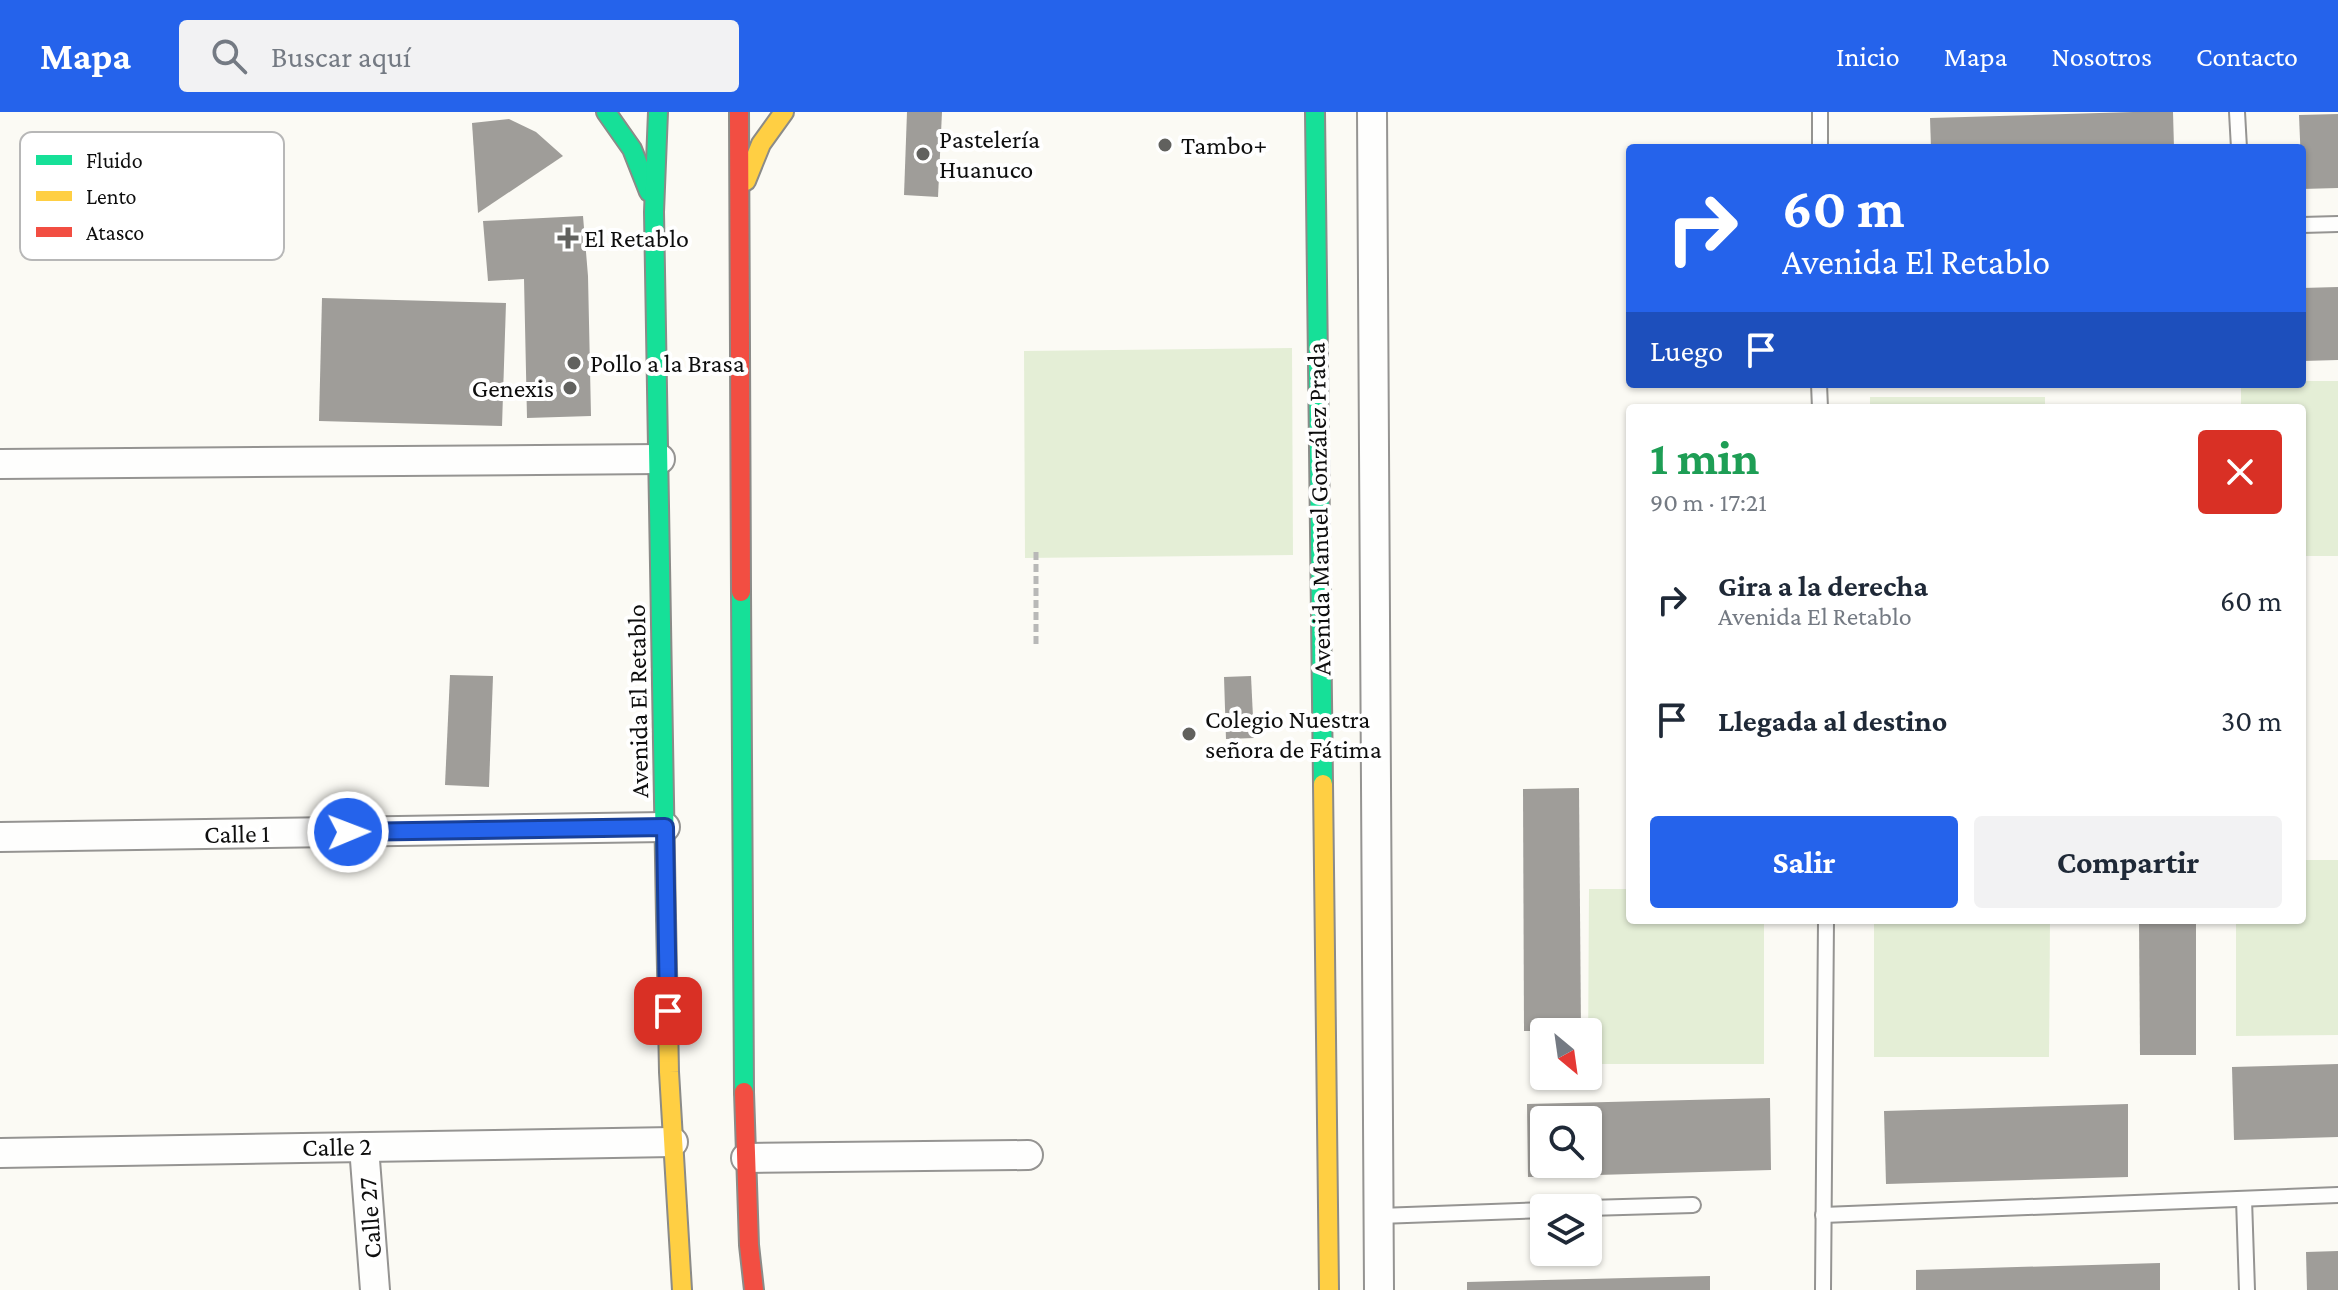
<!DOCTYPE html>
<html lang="es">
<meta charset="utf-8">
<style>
body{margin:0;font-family:"Crimson Pro",serif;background:#f2f2f3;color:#1f2937;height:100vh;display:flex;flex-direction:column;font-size:30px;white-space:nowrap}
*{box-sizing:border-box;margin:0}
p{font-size:26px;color:#747a83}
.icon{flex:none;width:44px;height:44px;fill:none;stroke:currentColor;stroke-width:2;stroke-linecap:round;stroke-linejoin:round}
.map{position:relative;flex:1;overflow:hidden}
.panel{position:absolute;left:1626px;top:292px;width:680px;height:520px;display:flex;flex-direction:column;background:#fff;border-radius:8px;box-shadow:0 2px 6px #0004}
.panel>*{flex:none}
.hud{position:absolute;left:1626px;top:32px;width:680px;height:244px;border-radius:8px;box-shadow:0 2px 6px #0004;background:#2563eb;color:#fff;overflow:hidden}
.needle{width:52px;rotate:151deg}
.controls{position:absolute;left:1530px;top:906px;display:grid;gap:16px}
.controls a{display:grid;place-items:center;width:72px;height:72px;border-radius:8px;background:#fff;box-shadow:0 2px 6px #0004;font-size:40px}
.pin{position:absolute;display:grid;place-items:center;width:68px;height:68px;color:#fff;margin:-34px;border-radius:16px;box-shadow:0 4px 12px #0006}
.me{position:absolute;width:88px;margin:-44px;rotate:89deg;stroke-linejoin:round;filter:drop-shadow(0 0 6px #0008)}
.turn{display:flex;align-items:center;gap:28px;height:168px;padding:0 24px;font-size:36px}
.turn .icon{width:104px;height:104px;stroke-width:2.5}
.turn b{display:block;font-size:56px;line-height:68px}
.then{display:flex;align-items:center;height:76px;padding:0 24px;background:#0003;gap:16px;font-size:30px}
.round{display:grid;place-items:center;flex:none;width:84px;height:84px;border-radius:8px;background:#f2f2f3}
.headline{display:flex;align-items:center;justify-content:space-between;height:136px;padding:0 24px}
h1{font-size:48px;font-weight:700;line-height:60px;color:#1e9e55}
.button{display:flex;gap:16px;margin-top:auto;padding:16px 24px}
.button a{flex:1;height:92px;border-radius:8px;background:#2563eb;color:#fff;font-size:32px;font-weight:700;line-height:92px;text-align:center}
.button a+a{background:#f2f2f3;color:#1f2937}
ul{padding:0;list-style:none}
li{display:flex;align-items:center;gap:24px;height:120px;padding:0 24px}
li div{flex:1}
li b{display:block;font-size:30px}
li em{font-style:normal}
header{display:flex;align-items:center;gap:48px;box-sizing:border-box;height:112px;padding:0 40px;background:#2563eb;color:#fff}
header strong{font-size:38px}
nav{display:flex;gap:44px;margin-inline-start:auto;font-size:28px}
.search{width:560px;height:72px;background:#f2f2f3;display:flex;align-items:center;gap:20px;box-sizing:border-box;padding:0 28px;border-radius:8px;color:#747a83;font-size:30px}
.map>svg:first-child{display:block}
.green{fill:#e4eed6}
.building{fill:#9f9d99;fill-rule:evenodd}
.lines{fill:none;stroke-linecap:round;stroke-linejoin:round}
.lane-casing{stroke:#959492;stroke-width:18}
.street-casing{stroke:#959492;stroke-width:32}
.fast-casing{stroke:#8b8b88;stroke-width:22}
.slow-casing{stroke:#8b8b88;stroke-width:22}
.jam-casing{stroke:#8b8b88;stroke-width:22}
.path{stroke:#b8b8b7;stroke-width:5;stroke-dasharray:8 4;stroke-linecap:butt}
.lane{stroke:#fefefd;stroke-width:14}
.street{stroke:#fefefd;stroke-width:28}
.fast{stroke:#16e098;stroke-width:18}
.slow{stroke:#ffcf43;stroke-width:18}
.jam{stroke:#f24e42;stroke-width:18}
.route-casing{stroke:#184099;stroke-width:20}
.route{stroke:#2563eb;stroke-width:14}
.poi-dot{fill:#61615e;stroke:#fff;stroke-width:3}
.labels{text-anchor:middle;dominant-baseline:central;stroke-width:8;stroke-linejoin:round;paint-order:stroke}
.poi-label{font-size:26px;fill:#0e0e0e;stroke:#fff;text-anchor:start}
.street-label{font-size:26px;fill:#0e0e0e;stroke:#fff}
.key{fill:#fff;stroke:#b7b7b7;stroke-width:2}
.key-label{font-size:22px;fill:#0e0e0e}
</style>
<header>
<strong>Mapa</strong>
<div class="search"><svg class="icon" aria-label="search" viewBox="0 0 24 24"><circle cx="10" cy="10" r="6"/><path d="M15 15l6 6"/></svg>Buscar aquí</div>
<nav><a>Inicio</a><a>Mapa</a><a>Nosotros</a><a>Contacto</a></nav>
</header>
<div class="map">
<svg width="2338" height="1178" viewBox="0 0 2338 1178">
<rect width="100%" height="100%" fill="#fbfaf4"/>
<g class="green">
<polygon points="1292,236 1293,443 1025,446 1024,239"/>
<polygon points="2302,269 2338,269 2338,444 2302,444 2302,296 2241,296 2241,272 2302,272"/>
<rect x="1870" y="285" width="175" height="11"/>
<polygon points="2302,748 2338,748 2338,923 2236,924 2236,808 2302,808"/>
<polygon points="1589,777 1630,777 1630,808 1764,808 1764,952 1588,952"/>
<polygon points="1874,808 2050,808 2049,945 1874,945"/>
</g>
<g class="building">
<polygon points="907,0 942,0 938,85 904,83"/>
<polygon points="2133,0 2173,0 2174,36 1931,36 1930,6"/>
<polygon points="2338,2 2338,76 2302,77 2299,3"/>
<polygon points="509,7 536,20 563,44 478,101 472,11"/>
<polygon points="583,104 588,164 591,304 527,306 524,167 488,169 483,109"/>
<polygon points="2338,175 2338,248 2302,249 2302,176"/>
<polygon points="322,186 506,191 502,314 319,309"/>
<rect x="2147" y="292" width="57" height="4"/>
<polygon points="450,563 493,564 489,675 445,673"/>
<polygon points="1251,564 1254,626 1226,627 1224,565"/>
<polygon points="1579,676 1581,919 1524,919 1523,677"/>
<polygon points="2139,808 2196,808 2196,943 2140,943"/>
<polygon points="2338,952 2338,1025 2234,1028 2232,955"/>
<path d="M1770,986L1771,1058L1528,1065L1527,992ZM1544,1008H1588V1052H1544Z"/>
<polygon points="2128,992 2128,1065 1886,1072 1884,999"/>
<polygon points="2338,1139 2338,1178 2307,1178 2306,1140"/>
<polygon points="2160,1151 2160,1178 1916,1178 1916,1158"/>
<polygon points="1710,1164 1710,1178 1467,1178 1467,1170"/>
</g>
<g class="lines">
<g class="lane-casing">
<g id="lane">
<polyline points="2237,0 2239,36"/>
<polyline points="1820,36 1820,0"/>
<polyline points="2302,113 2338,112"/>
<polyline points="1819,272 1820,296"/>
<polyline points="2244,1087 2247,1178"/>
<polyline points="1588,1096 1693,1093"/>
<polyline points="1823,1103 2338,1083"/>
<polyline points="1379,1104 1544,1098"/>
<polyline points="1823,1178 1826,808"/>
</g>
</g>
<g class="street-casing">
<g id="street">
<polyline points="1372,0 1379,1178"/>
<polyline points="0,352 660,347"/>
<polyline points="0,725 665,715"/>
<polyline points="364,1035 375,1178"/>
<polyline points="0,1041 673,1030"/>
<polyline points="746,1046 1028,1043"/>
</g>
</g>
<g class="fast-casing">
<g id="fast">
<polyline points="606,0 632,37 649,80"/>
<polyline points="658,0 654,100 666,806"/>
<polyline points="1315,0 1323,672"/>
<polyline points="741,480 744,980"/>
</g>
</g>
<g class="slow-casing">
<g id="slow">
<polyline points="746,69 761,32 784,0"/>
<polyline points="1323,672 1329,1178"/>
<polyline points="666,806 669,960 682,1178"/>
</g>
</g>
<g class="jam-casing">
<g id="jam">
<polyline points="739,0 741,480"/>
<polyline points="744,980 749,1133 754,1178"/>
</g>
</g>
<polyline class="path" points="1036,440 1036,535"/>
<use href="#lane" class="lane"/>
<use href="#street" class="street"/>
<use href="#fast" class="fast"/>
<use href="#slow" class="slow"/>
<use href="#jam" class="jam"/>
</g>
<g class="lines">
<g class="route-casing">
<polyline id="route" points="348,720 665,715 668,899"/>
</g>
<use href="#route" class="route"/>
</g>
<g class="poi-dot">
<circle cx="1165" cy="33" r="8"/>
<circle cx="923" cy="42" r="8"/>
<path d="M564 114h8v8h8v8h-8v8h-8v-8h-8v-8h8z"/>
<circle cx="574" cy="251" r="8"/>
<circle cx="570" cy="276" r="8"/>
<circle cx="1189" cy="622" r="8"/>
</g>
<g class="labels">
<g class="poi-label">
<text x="939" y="27">Pastelería<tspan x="939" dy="30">Huanuco</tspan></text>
<text x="1181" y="33">Tambo+</text>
<text x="584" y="126">El Retablo</text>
<text x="590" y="251">Pollo a la Brasa</text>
<text x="554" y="276" text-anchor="end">Genexis</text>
<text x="1205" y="607">Colegio Nuestra<tspan x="1205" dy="30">señora de Fátima</tspan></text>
</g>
<g class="street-label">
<text transform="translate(1319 397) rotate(-91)">Avenida Manuel González Prada</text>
<text transform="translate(638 589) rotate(-91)">Avenida El Retablo</text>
<text transform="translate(237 722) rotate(-1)">Calle 1</text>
<text transform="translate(337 1035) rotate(-1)">Calle 2</text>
<text transform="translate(370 1106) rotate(-94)">Calle 27</text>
</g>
</g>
<rect x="20" y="20" width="264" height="128" rx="12" class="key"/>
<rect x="36" y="43" width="36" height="10" fill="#16e098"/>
<rect x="36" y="79" width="36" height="10" fill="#ffcf43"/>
<rect x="36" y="115" width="36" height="10" fill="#f24e42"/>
<g class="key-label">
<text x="86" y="56">Fluido</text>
<text x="86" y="92">Lento</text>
<text x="86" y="128">Atasco</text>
</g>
</svg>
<div class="controls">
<a><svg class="needle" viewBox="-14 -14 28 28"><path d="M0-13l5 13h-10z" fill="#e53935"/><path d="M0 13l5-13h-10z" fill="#747a83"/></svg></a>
<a><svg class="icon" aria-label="search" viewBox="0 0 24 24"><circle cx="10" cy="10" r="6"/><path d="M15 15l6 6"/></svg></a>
<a><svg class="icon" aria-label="layers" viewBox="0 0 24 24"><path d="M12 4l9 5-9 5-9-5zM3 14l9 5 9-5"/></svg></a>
</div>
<div class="pin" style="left:668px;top:899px;background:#d93025"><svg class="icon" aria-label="arrive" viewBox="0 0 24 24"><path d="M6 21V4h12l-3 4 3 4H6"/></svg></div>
<svg class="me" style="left:348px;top:720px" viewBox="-20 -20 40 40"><circle r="17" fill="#2563eb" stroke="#fff" stroke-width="3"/><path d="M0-11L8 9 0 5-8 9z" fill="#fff"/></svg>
<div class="hud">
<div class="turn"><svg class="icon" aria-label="right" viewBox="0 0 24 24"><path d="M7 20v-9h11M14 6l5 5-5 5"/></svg><div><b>60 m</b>Avenida El Retablo</div></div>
<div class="then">Luego<svg class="icon" aria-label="arrive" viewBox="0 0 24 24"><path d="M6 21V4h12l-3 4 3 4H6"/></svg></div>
</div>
<section class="panel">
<div class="headline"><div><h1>1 min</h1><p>90 m · 17:21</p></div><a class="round" style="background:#d93025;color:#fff"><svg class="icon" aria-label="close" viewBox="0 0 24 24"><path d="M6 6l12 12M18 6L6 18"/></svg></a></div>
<ul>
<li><svg class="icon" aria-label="right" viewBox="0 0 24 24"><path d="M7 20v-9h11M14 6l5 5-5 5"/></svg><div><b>Gira a la derecha</b><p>Avenida El Retablo</p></div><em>60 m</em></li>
<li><svg class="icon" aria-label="arrive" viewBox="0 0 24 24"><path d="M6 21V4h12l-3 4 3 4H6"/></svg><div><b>Llegada al destino</b></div><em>30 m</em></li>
</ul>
<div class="button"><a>Salir</a><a>Compartir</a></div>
</section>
</div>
